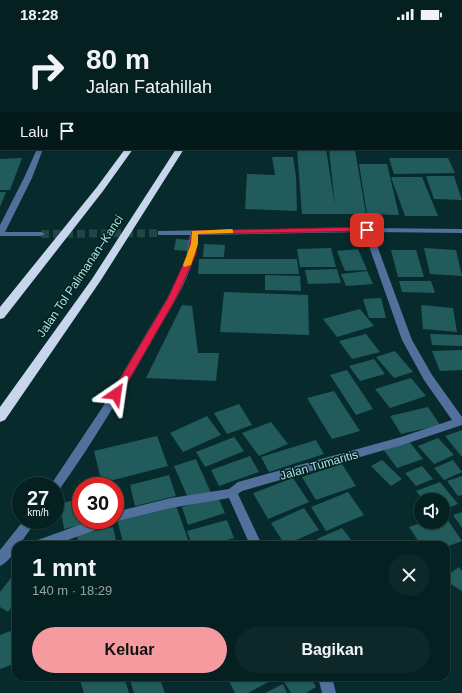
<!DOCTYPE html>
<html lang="id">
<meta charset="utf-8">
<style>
body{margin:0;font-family:Arial,sans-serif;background:#0e282a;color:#f1f3f6;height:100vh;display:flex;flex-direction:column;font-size:15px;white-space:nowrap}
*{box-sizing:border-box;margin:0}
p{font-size:13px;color:#97a3a5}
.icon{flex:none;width:22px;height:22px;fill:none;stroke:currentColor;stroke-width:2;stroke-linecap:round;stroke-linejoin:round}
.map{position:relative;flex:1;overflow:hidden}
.sheet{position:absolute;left:12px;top:513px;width:438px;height:140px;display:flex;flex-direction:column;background:#052021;border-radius:12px;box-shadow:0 1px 3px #0004,0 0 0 1px #263e3f}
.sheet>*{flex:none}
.hud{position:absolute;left:0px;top:0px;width:462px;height:122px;box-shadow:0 1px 3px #0004,0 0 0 1px #263e3f;background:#052021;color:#f1f3f6;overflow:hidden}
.tools{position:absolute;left:414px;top:465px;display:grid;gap:8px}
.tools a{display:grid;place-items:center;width:36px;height:36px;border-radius:50%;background:#052021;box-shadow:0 1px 3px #0004,0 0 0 1px #263e3f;font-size:20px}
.speed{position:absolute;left:12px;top:449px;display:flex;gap:8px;font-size:20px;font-weight:700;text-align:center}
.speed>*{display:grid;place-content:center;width:52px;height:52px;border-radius:50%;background:#052021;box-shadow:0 1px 3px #0004,0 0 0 1px #263e3f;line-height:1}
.speed small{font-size:10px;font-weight:400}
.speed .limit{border:6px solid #d22;background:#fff;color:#111}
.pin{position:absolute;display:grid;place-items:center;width:34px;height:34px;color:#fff;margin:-17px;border-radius:8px;box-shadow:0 2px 6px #0006}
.me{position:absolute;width:44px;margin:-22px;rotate:32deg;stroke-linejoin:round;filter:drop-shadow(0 0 3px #0008)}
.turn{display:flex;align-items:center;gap:14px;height:84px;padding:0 20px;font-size:18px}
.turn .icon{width:52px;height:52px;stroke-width:2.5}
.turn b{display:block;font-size:28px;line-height:34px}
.then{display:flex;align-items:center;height:38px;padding:0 20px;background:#0003;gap:8px;font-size:15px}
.round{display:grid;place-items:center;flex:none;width:42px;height:42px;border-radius:21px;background:#0e282a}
.headline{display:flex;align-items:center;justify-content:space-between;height:68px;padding:0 20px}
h1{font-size:24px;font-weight:800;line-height:30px}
.action{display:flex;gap:8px;margin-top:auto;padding:8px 20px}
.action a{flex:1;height:46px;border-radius:24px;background:#f59b9f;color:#111;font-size:16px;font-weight:800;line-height:46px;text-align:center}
.action a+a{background:#0e282a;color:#f1f3f6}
.status{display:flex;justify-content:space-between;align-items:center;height:28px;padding:0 20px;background:#052021;direction:ltr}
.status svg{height:11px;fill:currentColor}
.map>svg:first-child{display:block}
.building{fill:#215b5c}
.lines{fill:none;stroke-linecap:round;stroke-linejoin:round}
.minor-tunnel{stroke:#214647;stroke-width:8;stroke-dasharray:8 4;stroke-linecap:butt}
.minor{fill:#51709b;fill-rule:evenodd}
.highway{fill:#c7d6ec;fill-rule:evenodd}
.route{fill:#e11d48;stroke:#92132f}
.slow{fill:#f59e0b}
.labels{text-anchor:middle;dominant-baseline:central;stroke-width:3;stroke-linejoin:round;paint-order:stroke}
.street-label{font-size:12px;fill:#b2e2e2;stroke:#002122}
</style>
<div class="status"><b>18:28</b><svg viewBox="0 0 49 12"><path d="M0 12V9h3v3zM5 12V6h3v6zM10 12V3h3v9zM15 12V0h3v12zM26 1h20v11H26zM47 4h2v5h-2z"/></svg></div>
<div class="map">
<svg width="462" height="665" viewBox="0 0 462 665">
<rect width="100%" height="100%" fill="#072b2c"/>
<g class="building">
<polygon points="297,121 326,121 335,178 329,121 355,122 366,186 302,186"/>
<polygon points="272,129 293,129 296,148 297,183 245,181 247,146 275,147"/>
<polygon points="22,130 10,162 0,162 0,131"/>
<polygon points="389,130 448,130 455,145 394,146"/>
<polygon points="359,136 387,136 399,187 367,186"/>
<polygon points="426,148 454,148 462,172 434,171"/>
<polygon points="391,149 422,149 438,188 405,188"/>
<polygon points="0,164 6,164 0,179"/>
<polygon points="176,211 191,212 189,223 174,222"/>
<polygon points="204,216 225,217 224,229 203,229"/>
<polygon points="331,220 336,239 300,239 297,221"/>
<polygon points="424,220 456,222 462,248 430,246"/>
<polygon points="358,221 367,242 345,243 337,223"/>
<polygon points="391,222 416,222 424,249 398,249"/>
<polygon points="199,231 297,231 299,246 198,246"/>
<polygon points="337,241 341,255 308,256 305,242"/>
<polygon points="367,243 373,256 346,258 341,246"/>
<polygon points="265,247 300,248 301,263 265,262"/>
<polygon points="399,253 431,253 435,265 402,264"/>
<polygon points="224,264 308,267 309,307 220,304"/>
<polygon points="381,270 386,290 369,290 363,271"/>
<polygon points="182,277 192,278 198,325 219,325 216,353 146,350"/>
<polygon points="421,277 453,280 457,304 423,301"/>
<polygon points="360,281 374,298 337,309 323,291"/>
<polygon points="366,306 380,324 352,331 339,313"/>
<polygon points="430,306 462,307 462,318 432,317"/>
<polygon points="462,322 462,342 440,343 432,323"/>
<polygon points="395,323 413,344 394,350 376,329"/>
<polygon points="374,331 385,346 360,353 349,338"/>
<polygon points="347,342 373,381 356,387 330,347"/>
<polygon points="411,350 426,368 390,380 375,361"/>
<polygon points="334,363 360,403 332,411 307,370"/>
<polygon points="239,376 252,397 227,406 214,385"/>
<polygon points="428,379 440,397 401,406 390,388"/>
<polygon points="207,388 221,407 183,424 170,405"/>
<polygon points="271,394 288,416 259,428 242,405"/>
<polygon points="462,402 462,429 445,408"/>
<polygon points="157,408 168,438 102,455 94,423"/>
<polygon points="234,409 244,423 205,439 196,424"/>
<polygon points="438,410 454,427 434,436 418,418"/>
<polygon points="316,412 324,426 269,444 261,429"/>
<polygon points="408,412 423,431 397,440 383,421"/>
<polygon points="250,428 259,444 219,458 211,442"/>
<polygon points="196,431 211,465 189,472 174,438"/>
<polygon points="382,432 402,451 391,458 371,438"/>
<polygon points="453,432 462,444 444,452 434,440"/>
<polygon points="342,436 356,458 316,472 302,449"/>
<polygon points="422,438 433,451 416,458 405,445"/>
<polygon points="169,447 176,468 135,478 130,457"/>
<polygon points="462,448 462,467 458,468 447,453"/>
<polygon points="293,450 309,474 268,491 253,465"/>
<polygon points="440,454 458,476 443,482 443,472 423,472 416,463"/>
<polygon points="348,464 364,487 326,503 311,479"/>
<polygon points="218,469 225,485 188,497 182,479"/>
<polygon points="81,470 81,492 98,493 64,501 60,476"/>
<polygon points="175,475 190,517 124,517 117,492"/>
<polygon points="304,480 319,502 285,517 271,495"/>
<polygon points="462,484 462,500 453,487"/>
<polygon points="443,485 462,513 446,519 446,517 421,517 409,499 423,494 443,494"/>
<polygon points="227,492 234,510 209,517 192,517 187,503"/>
<polygon points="113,499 117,517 78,517 77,507"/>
<polygon points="342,500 355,517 321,517 317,511"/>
<polygon points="459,539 462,543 462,563 446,553 446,548"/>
<polygon points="14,546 16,547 16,573 8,584 0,579 0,564"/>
<polygon points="16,601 16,635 0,641 0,607"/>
<polygon points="79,649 124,649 129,665 84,665"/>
<polygon points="129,649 159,649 165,665 134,665"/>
<polygon points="227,649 276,649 276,650 248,665 235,665"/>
<polygon points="281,649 310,649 316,659 306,665 291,665"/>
<polygon points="283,656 287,665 265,665"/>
</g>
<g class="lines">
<polyline class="minor-tunnel" points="41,206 161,205"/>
<g class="minor">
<polygon points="96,0 102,0 95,1"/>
<polygon points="157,0 163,0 156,1"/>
<rect x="410" y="0" width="6" height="1"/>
<rect x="461" y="9" width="1" height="4"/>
<polygon points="0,37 1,38 1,42 0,41"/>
<polygon points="0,63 1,63 0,69"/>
<rect x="461" y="110" width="1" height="6"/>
<rect x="0" y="114" width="1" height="4"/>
<polygon points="37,121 43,121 32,150 5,204 41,204 45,206 41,208 0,208 0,197 24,150"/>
<path d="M367,200L462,201V205L372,204L412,312L432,347L462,389V397L402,417L242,463L238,466L262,517H250L229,470L171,480L113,494L112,496L54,517H33L35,513L93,492H115V484L171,470L229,461L238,454L401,409L452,392L424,352L402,312L364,204L198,207C195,245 172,277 154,309C124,362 94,413 59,462L55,464V458H50L102,380L168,269L186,231L190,207H158V203Z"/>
<path d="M24,492H37L19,517H16C16,524 7,535 0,538V522Z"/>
<polygon points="318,649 332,649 336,665 322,665"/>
</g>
<g class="highway">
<polygon points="125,121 133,121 103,163 4,290 0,291 0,279 97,159"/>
<polygon points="176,121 184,121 101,252 5,392 0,394 0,379 92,251"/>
</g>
</g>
<polygon class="route" points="367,199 370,200 370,203 198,206 196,226 176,270 119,369 113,369 111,366 168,270 188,226 192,203"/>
<polygon class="slow" points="231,201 233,202 233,205 198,206 198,216 191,237 184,239 183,237 191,216 192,203"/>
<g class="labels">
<g class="street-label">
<text transform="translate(80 248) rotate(-56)">Jalan Tol Palimanan–Kanci</text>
<text transform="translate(319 437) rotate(-16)">Jalan Tumaritis</text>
</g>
</g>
</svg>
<div class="tools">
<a><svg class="icon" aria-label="sound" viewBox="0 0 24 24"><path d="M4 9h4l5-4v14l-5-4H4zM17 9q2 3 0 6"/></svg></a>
</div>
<div class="speed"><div>27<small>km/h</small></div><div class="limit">30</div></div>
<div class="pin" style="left:367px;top:202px;background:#d93025"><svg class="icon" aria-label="arrive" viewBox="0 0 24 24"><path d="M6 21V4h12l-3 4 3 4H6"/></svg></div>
<svg class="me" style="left:116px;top:366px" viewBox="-20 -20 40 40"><path d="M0-17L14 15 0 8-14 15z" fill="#e11d48" stroke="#fff" stroke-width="4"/></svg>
<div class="hud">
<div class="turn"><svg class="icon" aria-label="right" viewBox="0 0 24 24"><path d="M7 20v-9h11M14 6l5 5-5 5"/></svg><div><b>80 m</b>Jalan Fatahillah</div></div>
<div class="then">Lalu<svg class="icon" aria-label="arrive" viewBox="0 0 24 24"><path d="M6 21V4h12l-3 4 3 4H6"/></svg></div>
</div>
<section class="sheet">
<div class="headline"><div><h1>1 mnt</h1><p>140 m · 18:29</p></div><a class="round"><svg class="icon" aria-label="close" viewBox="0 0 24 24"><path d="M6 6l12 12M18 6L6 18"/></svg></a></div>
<div class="action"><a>Keluar</a><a>Bagikan</a></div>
</section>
</div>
